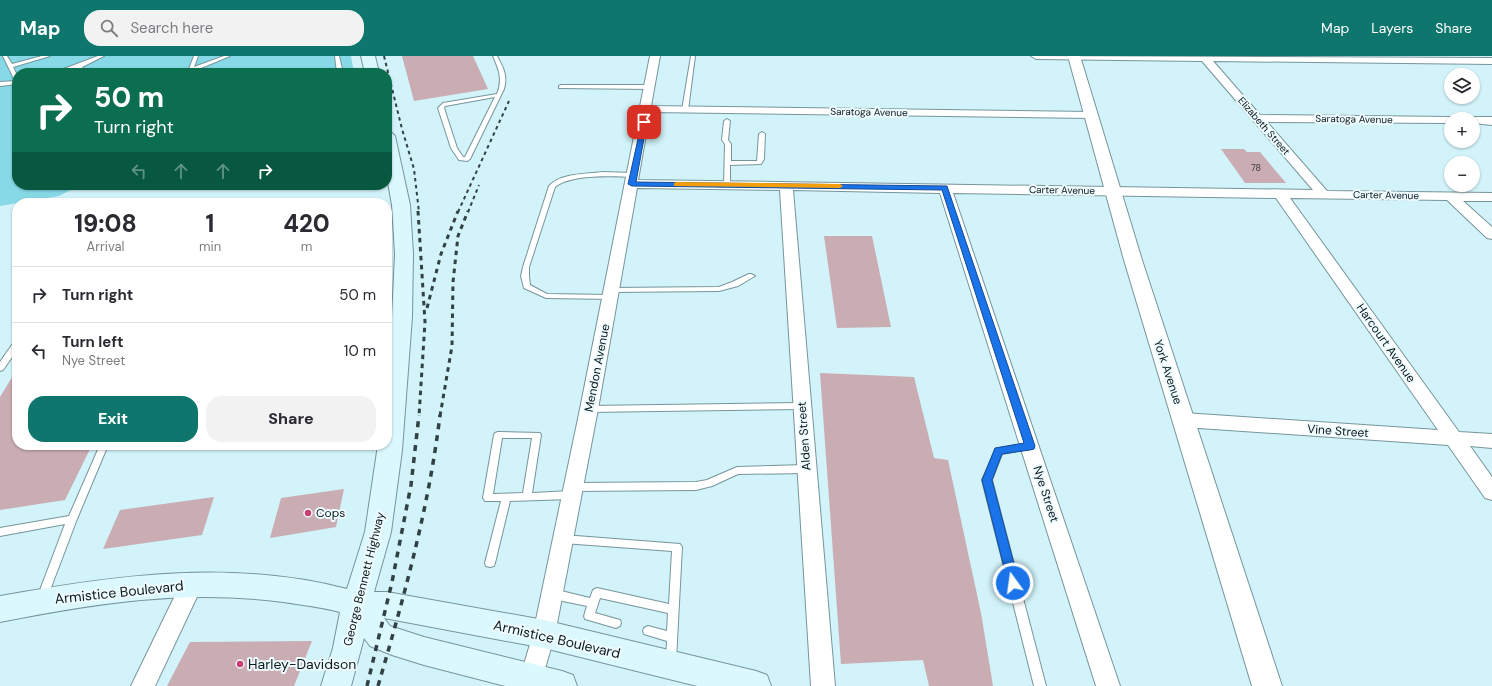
<!DOCTYPE html>
<meta charset="utf-8">
<style>
body{margin:0;font-family:"DM Sans",sans-serif;background:#f2f2f3;color:#2b2b33;height:100vh;display:flex;flex-direction:column;font-size:15px;white-space:nowrap}
*{box-sizing:border-box;margin:0}
p{font-size:13px;color:#7c7c81}
.icon{flex:none;width:22px;height:22px;fill:none;stroke:currentColor;stroke-width:2;stroke-linecap:round;stroke-linejoin:round}
.map{position:relative;flex:1;overflow:hidden}
.panel{position:absolute;left:12px;top:142px;width:380px;height:252px;display:flex;flex-direction:column;background:#fff;border-radius:16px;box-shadow:0 1px 3px #0004}
.panel>*{flex:none}
.guide{position:absolute;left:12px;top:12px;width:380px;height:122px;border-radius:16px;box-shadow:0 1px 3px #0004;background:#0b6e4f;color:#fff;overflow:hidden}
.buttons{position:absolute;left:1444px;top:12px;display:grid;gap:8px}
.buttons a{display:grid;place-items:center;width:36px;height:36px;border-radius:50%;background:#fff;box-shadow:0 1px 3px #0004;font-size:20px}
.pin{position:absolute;display:grid;place-items:center;width:34px;height:34px;color:#fff;margin:-17px;border-radius:8px;box-shadow:0 2px 6px #0006}
.me{position:absolute;width:44px;margin:-22px;rotate:346deg;stroke-linejoin:round;filter:drop-shadow(0 0 3px #0008)}
.turn{display:flex;align-items:center;gap:14px;height:84px;padding:0 16px;font-size:18px}
.turn .icon{width:52px;height:52px;stroke-width:2.5}
.turn b{display:block;font-size:28px;line-height:34px}
.lanes{display:flex;align-items:center;height:38px;padding:0 16px;background:#0003;justify-content:center;gap:20px;direction:ltr}
.lanes .off{opacity:.35}
.eta{display:flex;justify-content:space-evenly;align-items:center;height:68px;text-align:center}
.eta b{font-size:24px;font-weight:800;line-height:28px}
.button{display:flex;gap:8px;margin-top:auto;padding:8px 16px}
.button a{flex:1;height:46px;border-radius:16px;background:#0f766e;color:#fff;font-size:16px;font-weight:800;line-height:46px;text-align:center}
.button a+a{background:#f2f2f3;color:#2b2b33}
ul{padding:0;list-style:none}
li{display:flex;align-items:center;gap:12px;height:56px;padding:0 16px;border-top:1px solid #e1e1e2}
li div{flex:1}
li b{display:block;font-size:15px}
li em{font-style:normal}
header{display:flex;align-items:center;gap:24px;box-sizing:border-box;height:56px;padding:0 20px;background:#0f766e;color:#fff}
header strong{font-size:19px}
nav{display:flex;gap:22px;margin-inline-start:auto;font-size:14px}
.search{width:280px;height:36px;background:#f2f2f3;display:flex;align-items:center;gap:10px;box-sizing:border-box;padding:0 14px;border-radius:16px;color:#7c7c81;font-size:15px}
.map>svg:first-child{display:block}
.green{fill:#87d9e7}
.building{fill:#caacb3}
.lines{fill:none;stroke-linecap:round;stroke-linejoin:round}
.service-casing{stroke:#76959b;stroke-width:2}
.minor-casing{stroke:#76959b;stroke-width:2}
.tertiary-casing{stroke:#76959b;stroke-width:2}
.secondary-casing{stroke:#76959b;stroke-width:2}
.service{fill:#fff;fill-rule:evenodd}
.minor{fill:#fff;fill-rule:evenodd}
.tertiary{fill:#fff;fill-rule:evenodd}
.secondary{fill:#daf8fe;fill-rule:evenodd}
.rail-far2{stroke:#314144;stroke-width:2;stroke-dasharray:3.5 3.5;stroke-linecap:butt}
.rail-far1{stroke:#314144;stroke-width:3;stroke-dasharray:4.5 4.5;stroke-linecap:butt}
.rail{stroke:#314144;stroke-width:3.5;stroke-dasharray:6 6;stroke-linecap:butt}
.route{fill:#1a73e8;stroke:#114b97}
.slow{fill:#f59e0b}
.poi-dot{fill:#ca3f74;stroke:#effcff;stroke-width:1.5}
.labels{text-anchor:middle;dominant-baseline:central;stroke-width:4;stroke-linejoin:round;paint-order:stroke}
.far-number-label{font-size:9px;fill:#3c3d41}
.far-street-label{font-size:10px;fill:#0c181b;stroke:#effcff}
.street-label{font-size:12px;fill:#0c181b;stroke:#effcff}
.poi-label{font-size:12px;fill:#0c181b;stroke:#effcff;text-anchor:start}
.near-street-label{font-size:14px;fill:#0c181b;stroke:#effcff}
.near-poi-label{font-size:14px;fill:#0c181b;stroke:#effcff;text-anchor:start}
</style>
<header>
<strong>Map</strong>
<div class="search"><svg class="icon" aria-label="search" viewBox="0 0 24 24"><circle cx="10" cy="10" r="6"/><path d="M15 15l6 6"/></svg>Search here</div>
<nav><a>Map</a><a>Layers</a><a>Share</a></nav>
</header>
<div class="map">
<svg width="1492" height="630" viewBox="0 0 1492 630">
<rect width="100%" height="100%" fill="#d1f3f9"/>
<polygon class="green" points="0,0 351,0 354,17 17,17 17,129 80,129 59,140 0,150"/>
<g class="building">
<polygon points="402,0 473,0 488,33 414,45"/>
<polygon points="1221,93 1244,93 1247,96 1260,96 1286,127 1245,127"/>
<polygon points="824,180 872,180 891,271 837,272"/>
<polygon points="17,313 17,389 92,389 65,444 0,454 0,341"/>
<polygon points="820,317 914,321 934,402 948,404 981,557 993,630 929,630 923,604 841,608"/>
<polygon points="344,433 336,471 270,482 281,442"/>
<polygon points="214,441 202,479 103,493 120,454"/>
<polygon points="312,585 294,630 167,630 190,586"/>
</g>
<g class="lines">
<g class="service-casing">
<g id="service">
<polygon points="3,0 7,0 12,8 42,0 50,0 13,11 17,19 17,28 0,30 0,26 15,25"/>
<polygon points="98,0 104,0 82,11 86,17 80,17 78,12 61,17 53,17"/>
<polygon points="194,0 198,0 194,11 224,0 230,0 189,17 181,17 189,13"/>
<polygon points="335,0 339,0 343,17 337,17"/>
<path d="M493,0H497C503,11 508,20 504,33L470,103L467,105L459,104L451,92L438,52L443,47L497,38C503,23 499,14 493,0ZM495,41L465,101H463L457,92L444,52L445,50Z"/>
<polygon points="691,0 695,0 688,54 685,56 682,54"/>
<polygon points="561,29 650,29 653,31 650,33 559,32 559,30"/>
<polygon points="727,63 730,65 728,84 731,88 731,105 757,105 759,78 762,76 765,78 764,103 761,108 730,109 730,129 727,131 724,129 725,88 722,84 724,65"/>
<path d="M603,116L633,117L636,119L633,121C613,120 571,118 555,131L529,211V220L530,229L547,238L610,239H613L614,241L613,243L546,242L524,232L521,220L523,211L549,130C561,117 586,118 603,116Z"/>
<polygon points="749,218 751,218 755,220 738,230 719,235 612,236 608,234 612,232 719,231 732,226"/>
<polygon points="17,285 17,294 3,314 0,315 0,306 14,286"/>
<polygon points="801,347 804,348 805,350 804,352 801,353 589,356 586,355 585,353 586,351 589,350"/>
<path d="M498,376L540,377L541,379L532,437L571,435L574,436L576,439L574,442L571,443L510,445L495,507L494,510L490,511L486,510L485,507L501,445H485L483,442L494,379L495,377ZM502,382H532L523,437L493,438Z"/>
<polygon points="1030,387 1033,388 1034,390 1033,392 1002,398 992,424 1046,630 1034,630 982,424 996,393"/>
<polygon points="100,389 108,389 77,463 47,542 46,545 42,547 38,545 37,542 65,468 0,480 0,472 69,460"/>
<polygon points="806,409 809,411 810,413 809,415 806,417 738,418 712,430 696,434 574,435 571,434 569,431 571,428 574,427 696,426 707,424 737,411"/>
<polygon points="563,479 680,488 682,491 676,604 675,608 671,609 667,608 666,604 667,585 644,578 643,575 644,572 648,570 667,575 668,557 600,542 595,557 620,564 621,567 620,570 616,572 585,563 584,560 587,550 553,543 549,541 548,538 549,535 553,533 590,542 593,534 597,532 669,548 672,495 563,487 560,486 558,483 560,480"/>
</g>
</g>
<g class="minor-casing">
<g id="minor">
<polygon points="650,0 660,0 651,50 1092,56 1096,57 1098,59 1096,61 1092,62 650,56 638,124 1313,134 1202,5 1036,3 1031,0 1492,2 1492,8 1213,5 1260,59 1451,61 1456,63 1451,63 1451,67 1267,66 1327,135 1492,137 1492,145 1463,145 1492,171 1492,183 1487,182 1447,144 1290,142 1459,376 1492,378 1492,392 1470,390 1492,421 1492,444 1485,442 1448,389 1184,371 1178,369 1175,364 1178,359 1184,357 1438,374 1276,142 953,137 1120,630 1096,630 940,137 793,134 835,630 811,630 780,134 637,132 598,353 555,578 540,630 524,630 520,622 533,578 580,353"/>
<polygon points="1473,61 1492,61 1492,69 1473,67 1473,63 1468,63"/>
<polygon points="192,519 200,521 203,528 155,630 131,630 184,521"/>
</g>
</g>
<g class="tertiary-casing">
<polygon id="tertiary" points="1068,0 1080,0 1142,204 1282,630 1252,630 1124,204"/>
</g>
<g class="secondary-casing">
<g id="secondary">
<polygon points="361,0 375,0 379,17 365,17"/>
<path d="M387,75L392,77L395,80L410,149L413,198L412,261L402,394L391,476L374,536H387L544,564L756,615L767,619L771,630H697L544,592L384,562L390,570L424,581L562,615L573,619L577,630H505L424,609L392,599L370,590L364,582L351,630H321L333,592L340,556C321,551 303,549 283,546C184,533 97,547 0,566V540C116,519 231,503 347,533L365,476L378,389H387V313L392,261L395,198L392,149L387,121Z"/>
</g>
</g>
<use href="#service" class="service"/>
<use href="#minor" class="minor"/>
<use href="#tertiary" class="tertiary"/>
<use href="#secondary" class="secondary"/>
<g class="rail-far2">
<polyline points="384,0 402,73 414,113 419,156"/>
<polyline points="458,156 509,45"/>
<polyline points="468,156 479,129"/>
</g>
<g class="rail-far1">
<polyline points="418,155 425,266 419,360"/>
<polyline points="427,252 441,198 458,155"/>
<polyline points="440,360 452,290 453,226 458,180 468,155"/>
</g>
<g class="rail">
<polyline points="367,630 392,526 411,429 419,359"/>
<path d="M378,630C404,541 429,451 440,359"/>
</g>
</g>
<polygon class="route" points="642,65 647,66 636,126 947,130 1035,390 1034,393 1030,394 1002,398 992,424 1019,527 1017,531 1013,532 1009,531 1008,527 982,424 995,392 1024,387 942,134 632,130 628,128"/>
<polygon class="slow" points="676,126 840,128 843,130 840,132 674,130 674,127"/>
<g class="poi-dot">
<circle cx="308" cy="457" r="4"/>
<circle cx="240" cy="608" r="4"/>
</g>
<g class="labels">
<g class="far-number-label">
<text x="1256" y="112">78</text>
</g>
<g class="far-street-label">
<text transform="translate(869 56) rotate(1)">Saratoga Avenue</text>
<text transform="translate(1354 63) rotate(1)">Saratoga Avenue</text>
<text transform="translate(1264 70) rotate(49)">Elizabeth Street</text>
<text transform="translate(1062 134) rotate(1)">Carter Avenue</text>
<text transform="translate(1386 139) rotate(1)">Carter Avenue</text>
</g>
<g class="street-label">
<text transform="translate(1386 287) rotate(55)">Harcourt Avenue</text>
<text transform="translate(597 312) rotate(-79)">Mendon Avenue</text>
<text transform="translate(1168 316) rotate(72)">York Avenue</text>
<text transform="translate(1338 375) rotate(4)">Vine Street</text>
<text transform="translate(804 380) rotate(-94)">Alden Street</text>
<text transform="translate(1046 438) rotate(72)">Nye Street</text>
<text transform="translate(364 523) rotate(-76)">George Bennett Highway</text>
</g>
<g class="poi-label">
<text x="316" y="457">Cops</text>
</g>
<g class="near-street-label">
<text transform="translate(119 536) rotate(-6)">Armistice Boulevard</text>
<text transform="translate(557 583) rotate(13)">Armistice Boulevard</text>
</g>
<g class="near-poi-label">
<text x="248" y="608">Harley-Davidson</text>
</g>
</g>
</svg>
<div class="buttons">
<a><svg class="icon" aria-label="layers" viewBox="0 0 24 24"><path d="M12 4l9 5-9 5-9-5zM3 14l9 5 9-5"/></svg></a>
<a>+</a>
<a>−</a>
</div>
<div class="pin" style="left:644px;top:66px;background:#d93025"><svg class="icon" aria-label="arrive" viewBox="0 0 24 24"><path d="M6 21V4h12l-3 4 3 4H6"/></svg></div>
<svg class="me" style="left:1013px;top:527px" viewBox="-20 -20 40 40"><circle r="17" fill="#1a73e8" stroke="#fff" stroke-width="3"/><path d="M0-11L8 9 0 5-8 9z" fill="#fff"/></svg>
<div class="guide">
<div class="turn"><svg class="icon" aria-label="right" viewBox="0 0 24 24"><path d="M7 20v-9h11M14 6l5 5-5 5"/></svg><div><b>50 m</b>Turn right</div></div>
<div class="lanes"><svg class="icon off" aria-label="left" viewBox="0 0 24 24"><path d="M17 20v-9H6M10 6l-5 5 5 5"/></svg><svg class="icon off" aria-label="ahead" viewBox="0 0 24 24"><path d="M12 20V5M6 11l6-6 6 6"/></svg><svg class="icon off" aria-label="ahead" viewBox="0 0 24 24"><path d="M12 20V5M6 11l6-6 6 6"/></svg><svg class="icon" aria-label="right" viewBox="0 0 24 24"><path d="M7 20v-9h11M14 6l5 5-5 5"/></svg></div>
</div>
<section class="panel">
<div class="eta">
<div><b>19:08</b><p>Arrival</p></div>
<div><b>1</b><p>min</p></div>
<div><b>420</b><p>m</p></div>
</div>
<ul>
<li><svg class="icon" aria-label="right" viewBox="0 0 24 24"><path d="M7 20v-9h11M14 6l5 5-5 5"/></svg><div><b>Turn right</b></div><em>50 m</em></li>
<li><svg class="icon" aria-label="left" viewBox="0 0 24 24"><path d="M17 20v-9H6M10 6l-5 5 5 5"/></svg><div><b>Turn left</b><p>Nye Street</p></div><em>10 m</em></li>
</ul>
<div class="button"><a>Exit</a><a>Share</a></div>
</section>
</div>
